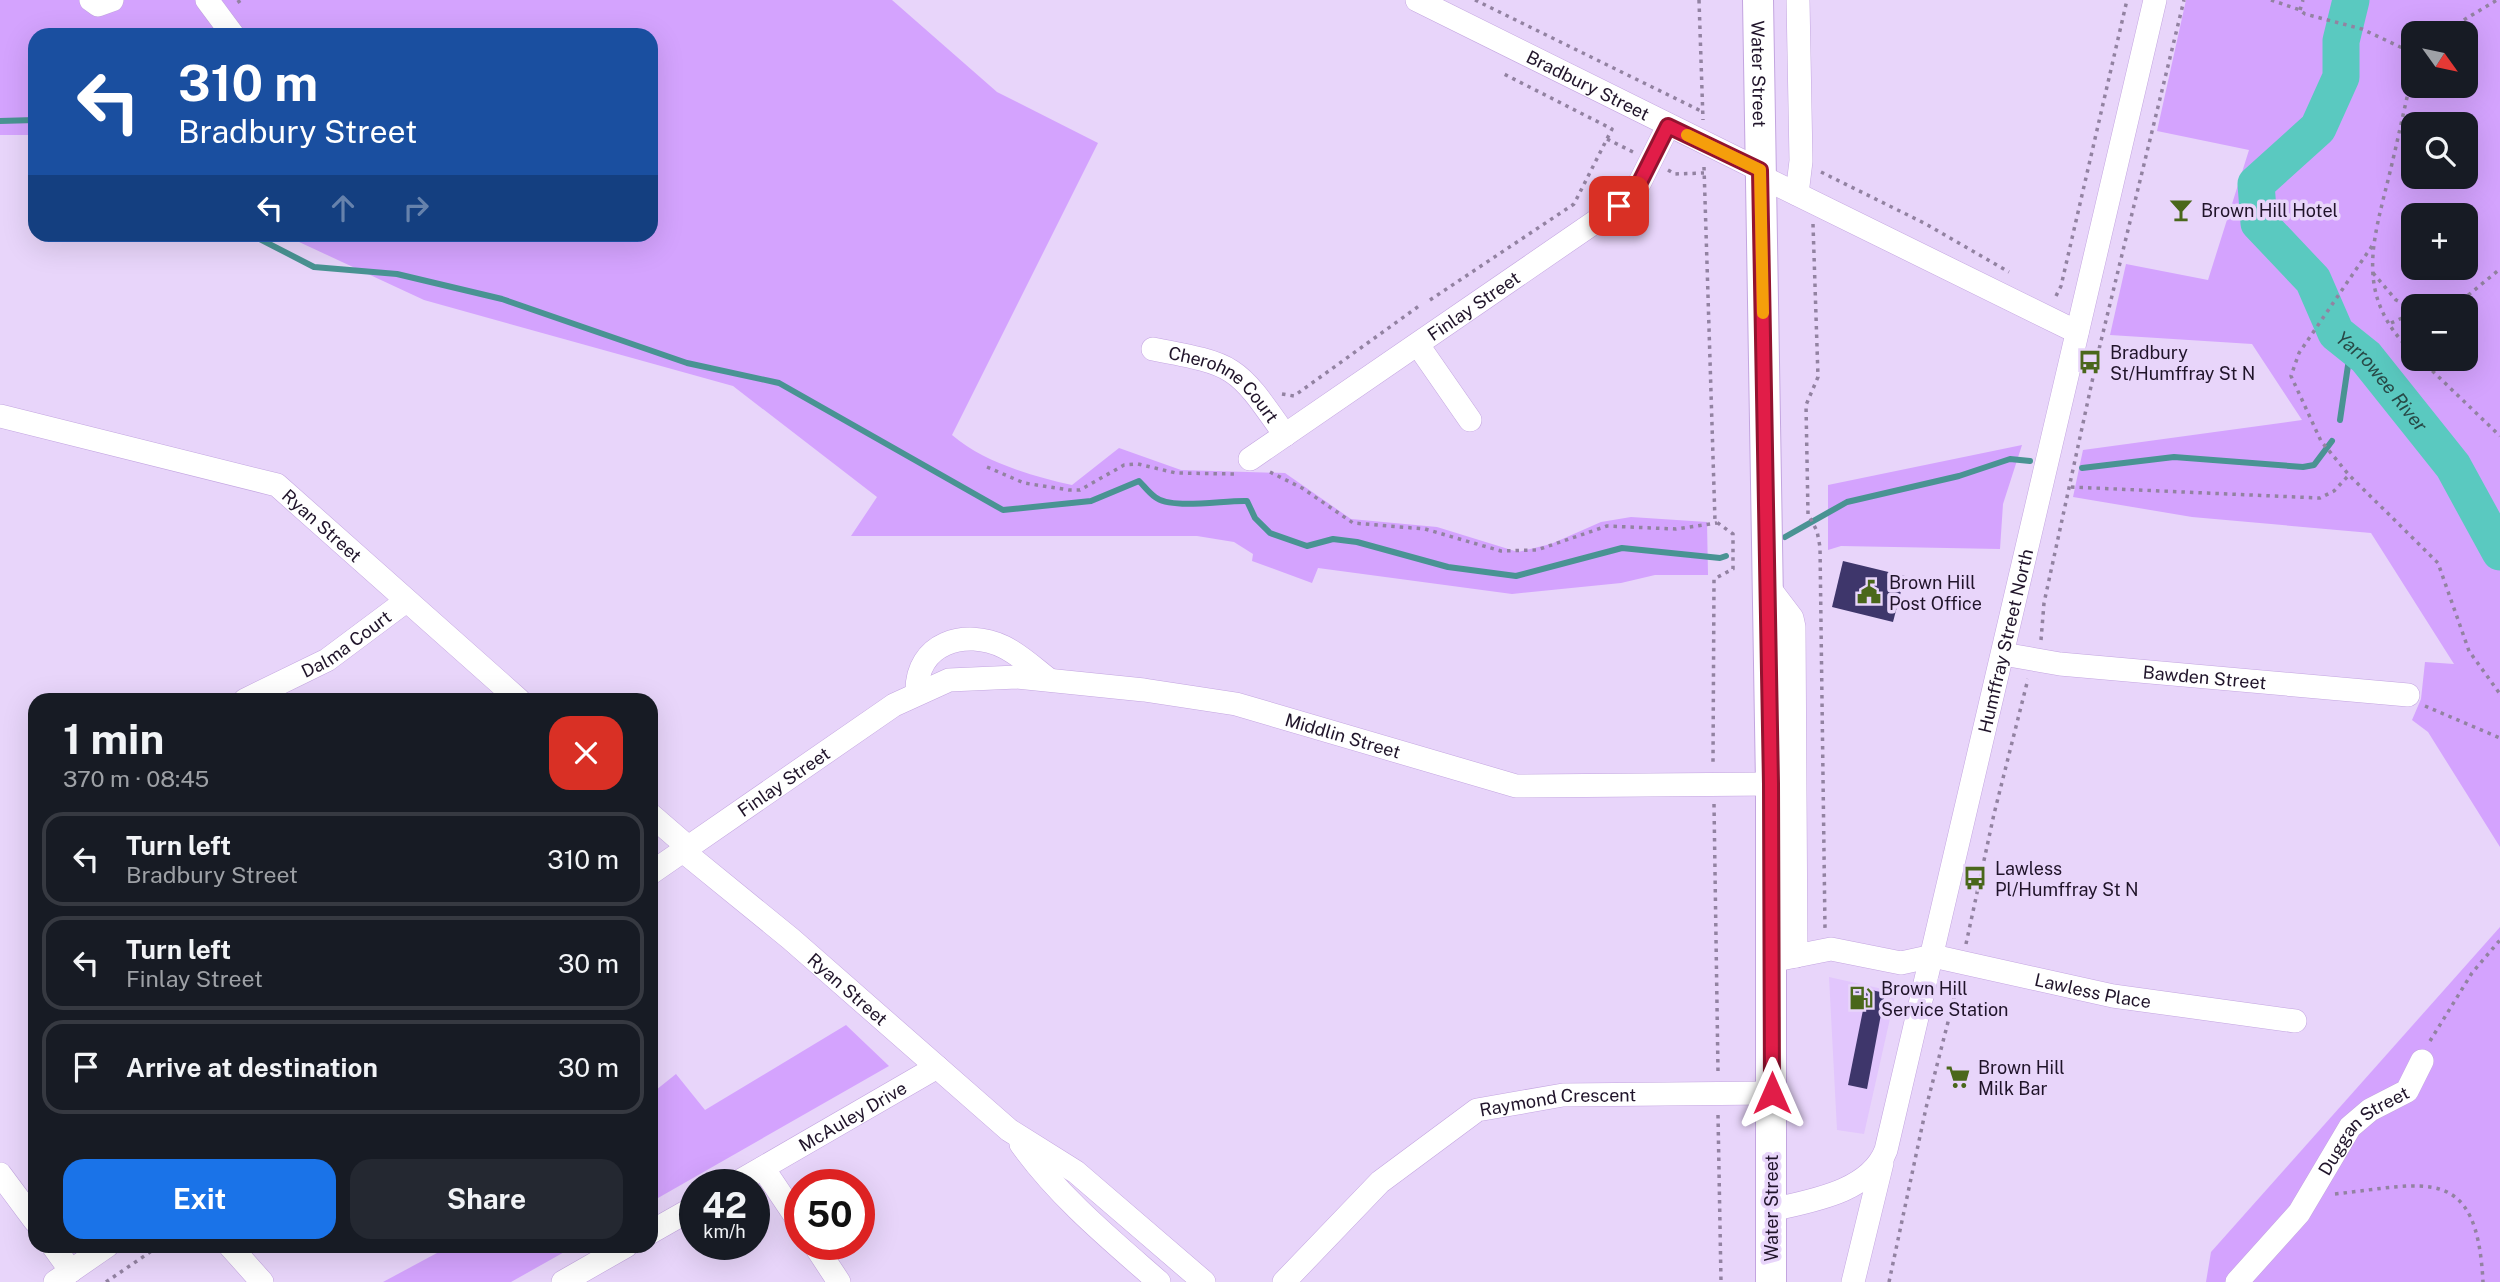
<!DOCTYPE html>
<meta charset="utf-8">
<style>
body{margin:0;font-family:"Public Sans",sans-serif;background:#242831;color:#f1f3f6;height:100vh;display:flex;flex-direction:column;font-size:26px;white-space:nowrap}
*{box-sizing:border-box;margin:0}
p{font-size:23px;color:#9ea1a6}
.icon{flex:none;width:38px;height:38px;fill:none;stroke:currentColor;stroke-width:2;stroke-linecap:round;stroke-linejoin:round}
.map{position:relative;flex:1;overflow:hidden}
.panel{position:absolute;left:28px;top:693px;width:630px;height:560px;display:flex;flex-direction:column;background:#171b24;border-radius:21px;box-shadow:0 7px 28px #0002}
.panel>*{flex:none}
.top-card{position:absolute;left:28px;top:28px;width:630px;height:214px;border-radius:21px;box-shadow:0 7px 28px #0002;background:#1a4fa0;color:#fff;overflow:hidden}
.needle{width:46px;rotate:123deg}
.buttons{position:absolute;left:2401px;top:21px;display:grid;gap:14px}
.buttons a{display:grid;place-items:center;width:77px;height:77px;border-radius:14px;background:#171b24;box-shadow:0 7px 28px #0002;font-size:35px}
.speed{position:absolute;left:679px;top:1169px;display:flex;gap:14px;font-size:35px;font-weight:700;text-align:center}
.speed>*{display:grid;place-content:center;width:91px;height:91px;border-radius:50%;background:#171b24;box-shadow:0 7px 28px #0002;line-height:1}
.speed small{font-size:18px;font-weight:400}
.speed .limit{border:10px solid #d22;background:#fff;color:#111}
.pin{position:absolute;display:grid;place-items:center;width:60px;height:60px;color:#fff;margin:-30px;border-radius:14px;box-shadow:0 4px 10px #0006}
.me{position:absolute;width:77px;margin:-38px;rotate:0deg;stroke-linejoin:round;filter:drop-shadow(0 0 5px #0008)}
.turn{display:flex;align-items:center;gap:24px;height:147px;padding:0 35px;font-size:32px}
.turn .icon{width:91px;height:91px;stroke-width:2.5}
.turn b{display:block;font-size:49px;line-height:60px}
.lanes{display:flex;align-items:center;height:66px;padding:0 35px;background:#0003;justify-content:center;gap:35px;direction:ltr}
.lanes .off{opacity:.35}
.round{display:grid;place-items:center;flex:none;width:74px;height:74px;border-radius:21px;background:#242831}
.headline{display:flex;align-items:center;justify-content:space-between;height:119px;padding:0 35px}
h1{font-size:42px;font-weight:700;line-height:52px}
.button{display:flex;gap:14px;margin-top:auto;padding:14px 35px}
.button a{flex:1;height:80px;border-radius:21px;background:#1a73e8;color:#fff;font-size:28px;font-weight:700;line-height:80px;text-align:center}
.button a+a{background:#242831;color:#f1f3f6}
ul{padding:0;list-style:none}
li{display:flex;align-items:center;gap:21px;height:94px;margin:0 14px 10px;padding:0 21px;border:4px solid #363941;border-radius:21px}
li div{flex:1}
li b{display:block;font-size:26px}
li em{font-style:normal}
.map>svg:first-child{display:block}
.built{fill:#e2c6fd}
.green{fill:#d4a3fe;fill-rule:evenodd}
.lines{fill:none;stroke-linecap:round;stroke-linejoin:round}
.stream{stroke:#499393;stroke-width:6}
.river{stroke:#5ac9c0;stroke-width:37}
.building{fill:#3e366b}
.minor-casing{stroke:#c3a5e0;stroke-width:24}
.major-casing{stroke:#c3a5e0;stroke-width:32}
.path{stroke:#9282a1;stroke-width:3.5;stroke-dasharray:3.5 5;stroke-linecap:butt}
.minor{stroke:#fff;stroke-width:23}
.major{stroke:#fff;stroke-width:30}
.route-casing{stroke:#92132f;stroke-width:18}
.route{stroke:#e11d48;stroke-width:12}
.slow{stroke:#f59e0b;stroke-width:12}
.labels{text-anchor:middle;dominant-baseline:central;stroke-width:7;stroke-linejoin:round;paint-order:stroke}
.street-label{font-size:18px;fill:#20142a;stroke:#e8d5fa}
.poi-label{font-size:18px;fill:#20142a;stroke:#e8d5fa;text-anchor:start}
.water-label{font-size:19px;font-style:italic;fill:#284a47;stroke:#e8d5fa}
</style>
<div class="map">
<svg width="2500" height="1282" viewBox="0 0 2500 1282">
<rect width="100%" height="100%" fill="#e8d5fa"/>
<polygon class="built" points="1829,977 1896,992 1864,1134 1837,1130"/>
<g class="green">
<path d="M0,0H892L997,92L1098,143L952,435C983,462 1032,476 1072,485L1119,448L1181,470L1285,473L1351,519L1437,527L1518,552L1551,544L1601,522L1631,517L1707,522L1708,575H1655L1621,583L1512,594L1318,568L1312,583L1252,561L1253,554L1234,542L1197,536H851L877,497L733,386L424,300L284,235L651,234V35H35V135H0Z"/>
<path d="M2186,0H2500V847L2428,732L2412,720L2421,699L2425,662L2454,664L2371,533L2192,517L2073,497L2083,450L2302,420L2252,344L2110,335L2126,264L2208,280L2249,150L2157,131ZM2466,33V86H2413V33ZM2466,124V177H2413V124ZM2466,215V268H2413V215ZM2413,306H2466V359H2413Z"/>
<polygon points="2022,445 2003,504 2000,549 1841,546 1828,550 1828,485"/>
<polygon points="2500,927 2500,1282 2206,1282 2211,1252"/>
<polygon points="846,1025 889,1066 651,1202 651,1094 676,1074 705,1110"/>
<polygon points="450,1246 575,1246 511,1282 383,1282"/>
</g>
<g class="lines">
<g class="stream">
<polyline points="0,121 35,120"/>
<path d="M250,234L314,267L397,274L502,299L687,363L779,383L1003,510L1091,501L1139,481C1144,486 1149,493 1155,497C1171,510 1224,500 1247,501L1255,518L1270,533L1307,546L1333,539L1357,542L1448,567L1516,576L1622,548L1720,558L1726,556"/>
<polyline points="2340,420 2351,345"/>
<polyline points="2082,468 2174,457 2303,467 2314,465 2332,441"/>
<polyline points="1785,537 1847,502 1959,476 2010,459 2030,461"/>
</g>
<path class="river" id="s1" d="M2351,0L2341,41V77L2318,128L2256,184L2259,223L2313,280L2336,333L2366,357L2453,466L2500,552"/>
</g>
<g class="building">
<polygon points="1843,561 1905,576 1893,622 1832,607"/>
<polygon points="1853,986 1885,993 1867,1089 1848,1085 1863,1010 1850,1007"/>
</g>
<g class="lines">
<g class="minor-casing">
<g id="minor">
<polyline points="91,0 98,5 112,0"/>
<polyline points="207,0 233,35"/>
<path id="s2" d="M1417,0L1760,170"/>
<polyline points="1760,176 2077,332"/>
<polyline points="1797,194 1801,161 1798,0"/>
<polyline points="1418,345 1470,420"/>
<path id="s3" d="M1153,349C1237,365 1236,365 1285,435"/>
<path id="s4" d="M0,416L277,485L519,700"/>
<path id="s5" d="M1250,459L1624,202L1640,182L1668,126"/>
<polyline points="1767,585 1792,618 1794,627 1796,956"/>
<path id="s6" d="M2003,654L2060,664L2408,695"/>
<path d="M917,692C916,643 965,628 1004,647C1020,655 1034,668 1048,679"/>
<path id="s7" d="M245,700L327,660L406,601"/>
<polyline points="651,815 688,847"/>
<path id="s8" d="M683,851L791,939L1009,1130L1076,1172L1204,1282"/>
<path id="s9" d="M651,873L894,705L949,680L1017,677L1144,690L1236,704L1516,786L1771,784"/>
<path id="s10" d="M1771,961L1831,949L1901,963L1933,956L2113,996L2295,1021"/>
<path d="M1021,1144C1059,1197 1110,1239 1159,1282"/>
<polyline points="763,1168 800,1223"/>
<polyline points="0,1174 35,1221"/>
<path id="s11" d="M733,1185L937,1067"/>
<path id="s12" d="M1771,1210C1810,1201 1870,1192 1886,1150L2155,0"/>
<polyline points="651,1232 695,1207"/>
<polyline points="814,1244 839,1282"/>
<polyline points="53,1246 71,1271"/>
<polyline points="230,1246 262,1282"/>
<polyline points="55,1282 107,1246"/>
<polyline points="563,1282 626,1246"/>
<path id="s13" d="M1284,1282L1380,1182L1477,1110L1563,1095L1771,1093"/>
<polyline points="1853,1282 1882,1163"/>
<path id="s14" d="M2237,1282L2299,1213L2350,1127L2370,1110L2407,1091L2422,1061"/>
</g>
</g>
<g class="major-casing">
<g id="major">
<path id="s15" d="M1758,0L1771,784V1282"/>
</g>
</g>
<g class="path">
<polyline points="238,0 241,5"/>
<polyline points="1475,0 1703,112"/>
<polyline points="1699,0 1703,120"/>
<polyline points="2271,0 2300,10 2305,14 2362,29 2413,53"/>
<polyline points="2300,10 2303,0"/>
<polyline points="2442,33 2497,0"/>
<path d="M2413,72C2405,105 2398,139 2390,172C2373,242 2353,295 2413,353"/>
<polyline points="1607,139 1633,152"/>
<polyline points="1704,167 1715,521 1733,534 1733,569 1714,579 1713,764"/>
<polyline points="1668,170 1675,174 1704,173"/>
<polyline points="1821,172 1926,224 2009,272"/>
<polyline points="1813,224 1818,377 1806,405 1808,514 1817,531 1820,547 1825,929"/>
<polyline points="2372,246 2299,353 2291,376 2321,441 2349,475 2438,563 2469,651 2500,694"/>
<polyline points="2373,273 2396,300 2413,308"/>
<polyline points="2056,296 2061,286 2127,0"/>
<polyline points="1430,300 1574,204 1612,129 1502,73"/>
<polyline points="2455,306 2500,269"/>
<polyline points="2391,323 2413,313"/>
<polyline points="2420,359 2500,436"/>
<polyline points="1282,394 1294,396 1419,306"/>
<polyline points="987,467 1024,483 1069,490 1080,490 1124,465 1138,464 1176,473 1235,474"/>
<polyline points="1270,472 1302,488 1353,523 1425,529 1501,551 1537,550 1607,526 1676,529 1717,523"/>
<polyline points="2071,487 2320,498 2334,491 2349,475"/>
<polyline points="2041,640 2044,603 2100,345 2184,0"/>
<polyline points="2425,706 2500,738"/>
<polyline points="1714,804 1718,1072"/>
<polyline points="1966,944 1994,814 2028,679"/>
<polyline points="2430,1041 2472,973 2500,940"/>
<polyline points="1718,1115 1721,1282"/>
<path d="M2335,1194C2427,1184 2477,1163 2483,1282"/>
<polyline points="106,1282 159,1246"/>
<polyline points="1889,1282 1926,1108 1958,983"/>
</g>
<use href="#minor" class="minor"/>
<use href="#major" class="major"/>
</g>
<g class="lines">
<g class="route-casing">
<polyline id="route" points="1619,206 1640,182 1668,126 1760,170 1771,784 1772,1093"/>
</g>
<use href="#route" class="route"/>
<polyline class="slow" points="1687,135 1760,170 1763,313"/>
</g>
<defs>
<g id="bar-bare" transform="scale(1.89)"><path d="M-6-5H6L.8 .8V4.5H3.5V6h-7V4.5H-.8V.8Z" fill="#4a671b" stroke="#e8d5fa" stroke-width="2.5" paint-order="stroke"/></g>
<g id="bus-bare" transform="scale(1.89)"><path d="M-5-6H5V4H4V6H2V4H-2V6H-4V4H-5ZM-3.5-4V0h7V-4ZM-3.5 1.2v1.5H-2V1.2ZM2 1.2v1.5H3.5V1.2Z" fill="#4a671b" stroke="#e8d5fa" stroke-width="2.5" paint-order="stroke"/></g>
<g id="civic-bare" transform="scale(1.89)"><path d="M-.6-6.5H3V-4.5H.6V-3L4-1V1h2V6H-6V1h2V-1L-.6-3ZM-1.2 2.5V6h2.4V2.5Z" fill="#4a671b" stroke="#e8d5fa" stroke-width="2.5" paint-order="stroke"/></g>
<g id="fuel-bare" transform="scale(1.89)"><path d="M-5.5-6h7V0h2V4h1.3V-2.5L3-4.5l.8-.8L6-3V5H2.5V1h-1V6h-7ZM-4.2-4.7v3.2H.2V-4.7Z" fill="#4a671b" stroke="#e8d5fa" stroke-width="2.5" paint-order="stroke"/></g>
<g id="supermarket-bare" transform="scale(1.89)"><path d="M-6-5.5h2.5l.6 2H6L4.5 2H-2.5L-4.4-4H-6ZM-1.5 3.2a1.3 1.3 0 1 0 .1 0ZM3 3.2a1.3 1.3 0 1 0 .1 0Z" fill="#4a671b" stroke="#e8d5fa" stroke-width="2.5" paint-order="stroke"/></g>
</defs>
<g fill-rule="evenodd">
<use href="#bar-bare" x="2181" y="210"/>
<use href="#bus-bare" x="2090" y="362"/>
<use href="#civic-bare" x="1869" y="592"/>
<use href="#bus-bare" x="1975" y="878"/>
<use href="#fuel-bare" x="1861" y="998"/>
<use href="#supermarket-bare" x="1958" y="1077"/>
</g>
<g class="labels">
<g class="street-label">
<text stroke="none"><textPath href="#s15" startOffset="74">Water Street</textPath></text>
<text stroke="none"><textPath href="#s2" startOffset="191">Bradbury Street</textPath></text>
<text stroke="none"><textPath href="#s5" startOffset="271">Finlay Street</textPath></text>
<text stroke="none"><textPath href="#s3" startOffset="82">Cherohne Court</textPath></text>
<text stroke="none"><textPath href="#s4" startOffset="346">Ryan Street</textPath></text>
<text stroke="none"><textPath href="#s12" startOffset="658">Humffray Street North</textPath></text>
<text stroke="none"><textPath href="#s7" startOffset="116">Dalma Court</textPath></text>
<text stroke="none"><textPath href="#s6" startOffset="203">Bawden Street</textPath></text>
<text stroke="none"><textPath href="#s9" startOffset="756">Middlin Street</textPath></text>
<text stroke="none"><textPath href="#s9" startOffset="161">Finlay Street</textPath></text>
<text stroke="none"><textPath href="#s8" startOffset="215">Ryan Street</textPath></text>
<text stroke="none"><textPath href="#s10" startOffset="329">Lawless Place</textPath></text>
<text stroke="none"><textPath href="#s13" startOffset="341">Raymond Crescent</textPath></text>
<text stroke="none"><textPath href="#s11" startOffset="138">McAuley Drive</textPath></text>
<text stroke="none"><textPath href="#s14" startOffset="200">Duggan Street</textPath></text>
<text transform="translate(1771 1208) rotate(-90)">Water Street</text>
</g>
<g class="poi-label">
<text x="2201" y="210">Brown Hill Hotel</text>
<text x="2110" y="352">Bradbury<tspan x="2110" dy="21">St/Humffray St N</tspan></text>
<text x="1889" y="582">Brown Hill<tspan x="1889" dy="21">Post Office</tspan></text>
<text x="1995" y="868">Lawless<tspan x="1995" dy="21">Pl/Humffray St N</tspan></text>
<text x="1881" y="988">Brown Hill<tspan x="1881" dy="21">Service Station</tspan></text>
<text x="1978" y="1067">Brown Hill<tspan x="1978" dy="21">Milk Bar</tspan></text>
</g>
<g class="water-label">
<text stroke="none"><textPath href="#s1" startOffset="460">Yarrowee River</textPath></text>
</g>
</g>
</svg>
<div class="buttons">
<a><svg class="needle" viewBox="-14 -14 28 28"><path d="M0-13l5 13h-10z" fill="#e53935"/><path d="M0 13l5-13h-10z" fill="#9ea1a6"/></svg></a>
<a><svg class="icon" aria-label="search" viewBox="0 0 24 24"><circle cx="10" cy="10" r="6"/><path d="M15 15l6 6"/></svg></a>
<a>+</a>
<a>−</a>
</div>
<div class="speed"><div>42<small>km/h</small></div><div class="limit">50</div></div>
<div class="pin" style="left:1619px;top:206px;background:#d93025"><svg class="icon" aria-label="arrive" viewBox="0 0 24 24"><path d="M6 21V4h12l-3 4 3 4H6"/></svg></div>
<svg class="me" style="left:1772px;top:1093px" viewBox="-20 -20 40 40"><path d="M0-17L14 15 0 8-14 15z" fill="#e11d48" stroke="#fff" stroke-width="4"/></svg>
<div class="top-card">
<div class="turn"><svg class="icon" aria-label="left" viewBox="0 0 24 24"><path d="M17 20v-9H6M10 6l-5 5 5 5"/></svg><div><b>310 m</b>Bradbury Street</div></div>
<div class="lanes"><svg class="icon" aria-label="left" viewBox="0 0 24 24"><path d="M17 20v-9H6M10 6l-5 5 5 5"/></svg><svg class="icon off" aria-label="ahead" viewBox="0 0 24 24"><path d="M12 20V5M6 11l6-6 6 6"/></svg><svg class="icon off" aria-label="right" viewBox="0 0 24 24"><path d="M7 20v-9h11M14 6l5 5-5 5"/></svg></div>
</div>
<section class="panel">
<div class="headline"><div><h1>1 min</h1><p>370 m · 08:45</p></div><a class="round" style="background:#d93025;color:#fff"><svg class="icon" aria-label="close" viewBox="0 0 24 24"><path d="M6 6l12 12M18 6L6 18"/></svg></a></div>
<ul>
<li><svg class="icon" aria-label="left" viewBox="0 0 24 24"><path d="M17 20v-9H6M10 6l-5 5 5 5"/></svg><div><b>Turn left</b><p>Bradbury Street</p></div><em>310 m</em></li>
<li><svg class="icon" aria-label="left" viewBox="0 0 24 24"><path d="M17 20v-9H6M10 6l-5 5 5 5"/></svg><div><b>Turn left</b><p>Finlay Street</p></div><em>30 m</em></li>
<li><svg class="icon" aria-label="arrive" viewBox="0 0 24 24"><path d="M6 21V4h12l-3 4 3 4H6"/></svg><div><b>Arrive at destination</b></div><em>30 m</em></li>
</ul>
<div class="button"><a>Exit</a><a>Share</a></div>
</section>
</div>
